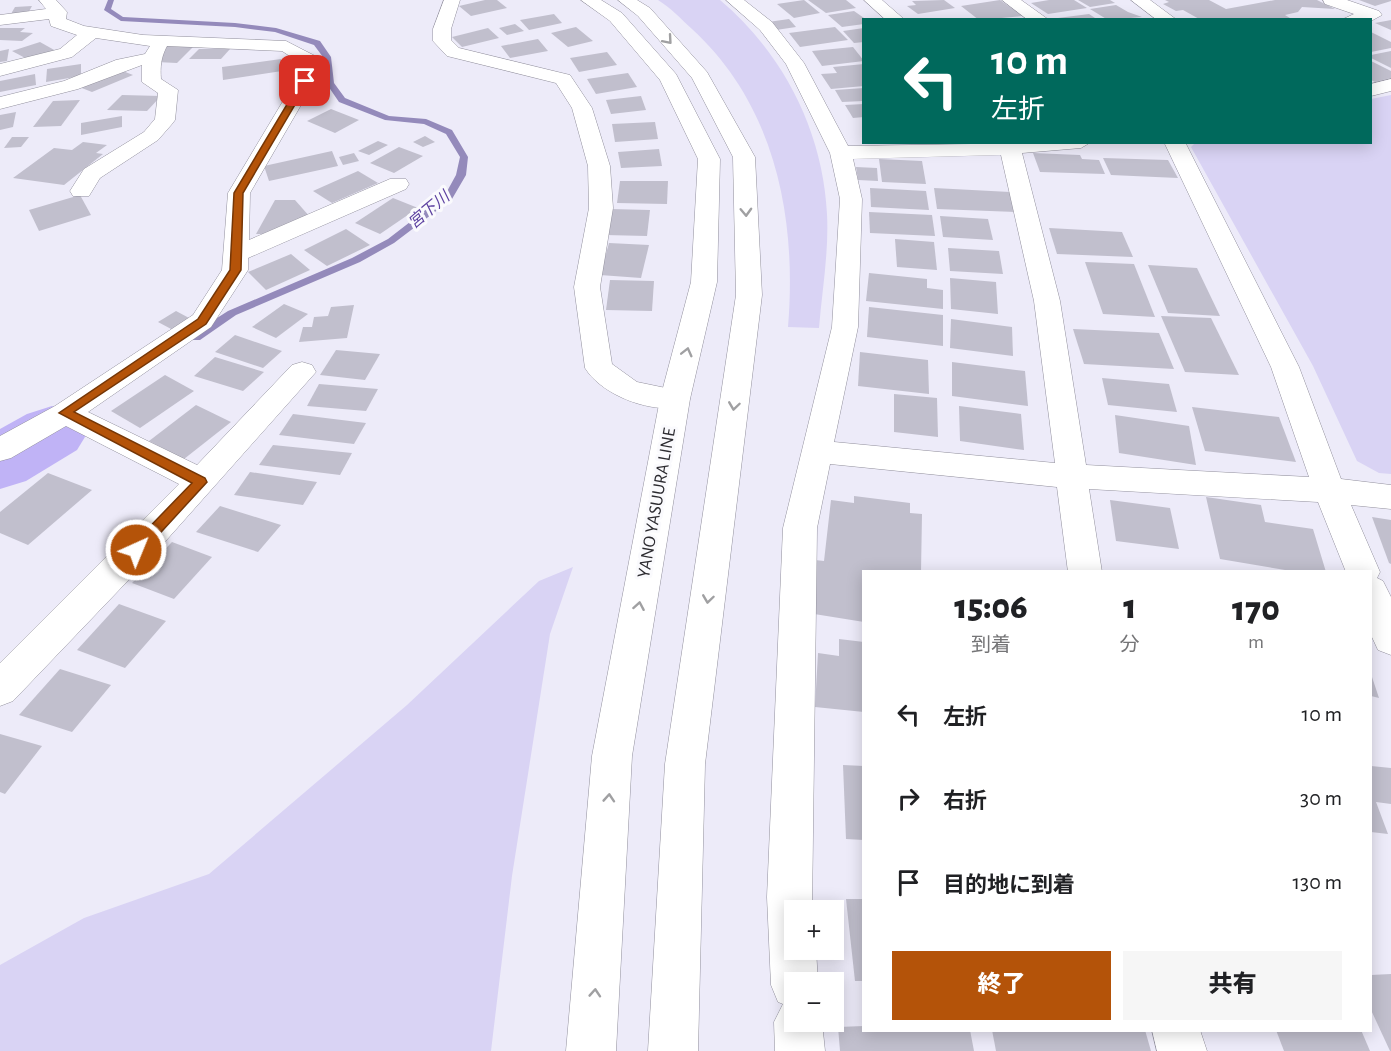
<!DOCTYPE html>
<html lang="ja">
<meta charset="utf-8">
<style>
body{margin:0;font-family:"Alegreya Sans","Noto Sans JP",sans-serif;background:#f6f6f6;color:#202124;height:100vh;display:flex;flex-direction:column;font-size:22px;white-space:nowrap}
*{box-sizing:border-box;margin:0}
p{font-size:20px;color:#757577}
.icon{flex:none;width:33px;height:33px;fill:none;stroke:currentColor;stroke-width:2;stroke-linecap:round;stroke-linejoin:round}
.map{position:relative;flex:1;overflow:hidden}
.drawer{position:absolute;left:862px;top:570px;width:510px;height:462px;display:flex;flex-direction:column;background:#fff;border-radius:0px;box-shadow:0 3px 15px #0003}
.drawer>*{flex:none}
.guide{position:absolute;left:862px;top:18px;width:510px;height:126px;border-radius:0px;box-shadow:0 3px 15px #0003;background:#00695c;color:#fff;overflow:hidden}
.buttons{position:absolute;left:784px;top:900px;display:grid;gap:12px}
.buttons a{display:grid;place-items:center;width:60px;height:60px;border-radius:0px;background:#fff;box-shadow:0 3px 15px #0003;font-size:30px}
.pin{position:absolute;display:grid;place-items:center;width:51px;height:51px;color:#fff;margin:-26px;border-radius:12px;box-shadow:0 3px 9px #0006}
.me{position:absolute;width:66px;margin:-33px;rotate:44deg;stroke-linejoin:round;filter:drop-shadow(0 0 4px #0008)}
.turn{display:flex;align-items:center;gap:21px;height:126px;padding:0 30px;font-size:27px}
.turn .icon{width:78px;height:78px;stroke-width:2.5}
.turn b{display:block;font-size:42px;line-height:51px}
.eta{display:flex;justify-content:space-evenly;align-items:center;height:102px;text-align:center}
.eta b{font-size:36px;font-weight:800;line-height:42px}
.action{display:flex;gap:12px;margin-top:auto;padding:12px 30px}
.action a{flex:1;height:69px;border-radius:0px;background:#b45309;color:#fff;font-size:24px;font-weight:800;line-height:69px;text-align:center}
.action a+a{background:#f6f6f6;color:#202124}
ul{padding:0;list-style:none}
li{display:flex;align-items:center;gap:18px;height:84px;padding:0 30px}
li div{flex:1}
li b{display:block;font-size:22px}
li em{font-style:normal}
.map>svg:first-child{display:block}
.green{fill:#d9d3f4}
.lines{fill:none;stroke-linecap:round;stroke-linejoin:round}
.stream{fill:#948abb;fill-rule:evenodd}
.river{fill:#c0b3f6;fill-rule:evenodd}
.building{fill:#c1bfcd}
.minor-casing{stroke:#92909d;stroke-width:1}
.major-casing{stroke:#92909d;stroke-width:1}
.minor{fill:#fff;fill-rule:evenodd}
.major{fill:#fff;fill-rule:evenodd}
.oneway{stroke:#a0a0a2}
.route{fill:#b45309;stroke:#753606;stroke-width:1.5}
.labels{text-anchor:middle;dominant-baseline:central;stroke-width:6;stroke-linejoin:round;paint-order:stroke}
.far-water-label{font-size:16px;font-style:italic;fill:#5c40a0;stroke:#fafafd}
.street-label{font-size:18px;fill:#2c2b30;stroke:#fafafd}
</style>
<div class="map">
<svg width="1391" height="1051" viewBox="0 0 1391 1051">
<rect width="100%" height="100%" fill="#edebf9"/>
<g class="green">
<path d="M658,0H720C783,53 823,131 827,214C829,252 822,291 819,328L788,327C797,219 776,106 692,29C681,19 671,8 658,0Z"/>
<polygon points="1391,95 1391,474 1379,473 1357,461 1313,366 1191,147 1196,142 1371,142 1371,99"/>
<polygon points="573,567 550,634 512,876 491,1051 0,1051 0,965 84,918 209,874 407,705 539,581"/>
</g>
<g class="lines">
<polygon class="stream" points="108,0 114,0 111,9 123,17 235,23 276,28 320,41 331,57 334,83 345,98 389,116 426,119 452,130 468,157 466,175 452,199 394,243 360,262 236,315 200,340 192,340 192,334 228,311 352,258 388,239 445,195 456,175 460,157 446,134 424,124 385,120 339,102 326,83 323,57 314,45 275,32 235,27 121,21 104,10"/>
<polygon class="river" points="52,406 77,414 88,432 77,450 26,481 0,489 0,429 27,414"/>
</g>
<g class="building">
<polygon points="485,0 497,0 507,8 471,16 459,6"/>
<polygon points="804,0 820,13 794,18 777,4"/>
<polygon points="808,0 846,0 856,8 826,13"/>
<polygon points="944,0 955,8 918,14 907,6 916,5 912,1"/>
<polygon points="1000,0 1023,16 979,20 961,6"/>
<polygon points="1049,0 1074,0 1087,8 1048,14 1031,3"/>
<polygon points="1078,0 1110,0 1115,3 1090,7"/>
<polygon points="1165,0 1209,0 1226,9 1275,0 1317,0 1335,9 1302,7 1298,12 1285,15 1290,18 1279,20 1201,20 1183,10 1176,11 1163,4 1169,2"/>
<polygon points="1359,0 1391,0 1391,1 1375,6"/>
<polygon points="1116,5 1128,12 1142,17 1108,20 1090,9"/>
<polygon points="32,6 26,17 8,19 15,7"/>
<polygon points="854,11 864,18 864,24 842,27 828,15"/>
<polygon points="554,14 562,23 529,30 520,20"/>
<polygon points="1089,14 1098,20 1058,20 1058,18"/>
<polygon points="789,19 796,27 776,30 768,22"/>
<polygon points="1391,20 1391,30 1375,23"/>
<polygon points="515,24 524,31 507,35 499,28"/>
<polygon points="576,27 593,41 568,47 551,33"/>
<polygon points="835,27 848,40 800,47 789,33"/>
<polygon points="0,28 25,28 20,32 33,33 22,41 0,40"/>
<polygon points="488,28 499,38 462,47 452,37"/>
<polygon points="864,28 864,42 854,43 843,31"/>
<polygon points="1371,32 1391,42 1391,48 1371,52"/>
<polygon points="538,39 548,51 510,58 501,46"/>
<polygon points="40,42 56,51 29,60 12,51"/>
<polygon points="169,44 195,45 177,63 156,62 157,56"/>
<polygon points="853,47 864,61 822,66 812,51"/>
<polygon points="9,49 7,61 0,62 0,51"/>
<polygon points="199,49 230,49 221,59 189,59"/>
<polygon points="1391,51 1391,68 1371,58 1371,55"/>
<polygon points="607,52 617,65 579,72 570,58"/>
<polygon points="281,59 282,71 223,80 222,67"/>
<polygon points="1371,61 1391,71 1391,78 1375,82 1371,80"/>
<polygon points="81,64 81,76 46,82 47,69"/>
<polygon points="864,64 864,86 831,89 821,74 837,73 833,67"/>
<polygon points="115,68 133,75 92,92 74,85"/>
<polygon points="628,73 637,87 596,94 587,79"/>
<polygon points="35,74 36,85 0,92 0,81"/>
<polygon points="864,88 864,101 842,102 835,90"/>
<polygon points="122,95 161,96 147,111 107,110"/>
<polygon points="641,96 646,110 611,114 606,100"/>
<polygon points="80,100 61,126 33,127 53,101"/>
<polygon points="864,104 864,117 853,118 845,105"/>
<polygon points="331,109 359,120 335,133 307,121"/>
<polygon points="16,112 13,127 0,130 0,115"/>
<polygon points="122,116 122,127 81,135 81,123"/>
<polygon points="655,122 658,139 615,142 612,124"/>
<polygon points="425,136 435,142 423,147 413,142"/>
<polygon points="12,137 29,137 21,147 4,148"/>
<polygon points="378,141 388,145 369,155 358,151"/>
<polygon points="83,142 107,145 96,153 103,154 64,185 13,178 54,148 72,150"/>
<polygon points="399,147 423,156 394,173 370,163"/>
<polygon points="659,149 662,166 621,168 618,152"/>
<polygon points="332,151 338,166 269,181 264,166"/>
<polygon points="354,153 359,161 343,165 339,157"/>
<polygon points="1033,153 1080,155 1082,159 1099,160 1105,174 1040,172"/>
<polygon points="1103,158 1168,160 1178,178 1111,175"/>
<polygon points="879,159 922,161 926,184 882,182"/>
<polygon points="856,167 877,168 878,181 858,180"/>
<polygon points="358,171 378,183 332,203 313,191"/>
<polygon points="620,181 668,181 667,204 617,203"/>
<polygon points="870,188 926,191 929,210 871,207"/>
<polygon points="934,188 1010,192 1016,212 937,209"/>
<polygon points="80,195 91,215 39,231 29,210"/>
<polygon points="393,198 418,208 380,234 355,223"/>
<polygon points="275,200 295,200 310,217 274,234 256,234"/>
<polygon points="610,209 650,210 647,236 605,235"/>
<polygon points="869,212 932,215 935,236 870,233"/>
<polygon points="940,216 988,219 993,240 943,237"/>
<polygon points="1049,228 1122,232 1133,257 1057,254"/>
<polygon points="346,229 370,245 327,266 304,250"/>
<polygon points="895,239 934,242 937,270 897,267"/>
<polygon points="609,243 649,245 641,278 600,275"/>
<polygon points="948,248 999,251 1003,274 950,271"/>
<polygon points="291,254 310,270 266,290 248,272"/>
<polygon points="1085,262 1134,264 1155,317 1103,314"/>
<polygon points="1148,265 1197,268 1220,316 1168,313"/>
<polygon points="869,273 927,279 927,288 943,290 943,309 866,301"/>
<polygon points="950,278 996,282 998,314 951,309"/>
<polygon points="610,280 654,281 652,311 606,310"/>
<polygon points="284,304 308,314 276,338 252,327"/>
<polygon points="354,305 347,338 299,342 303,327 312,327 314,317 328,316 331,307"/>
<polygon points="869,307 943,315 943,346 867,337"/>
<polygon points="176,311 191,319 173,330 158,322"/>
<polygon points="1161,316 1211,318 1239,375 1185,372"/>
<polygon points="951,319 1012,327 1013,356 950,348"/>
<polygon points="1073,329 1159,333 1174,369 1084,364"/>
<polygon points="235,335 282,351 263,368 215,352"/>
<polygon points="336,350 380,354 365,380 320,375"/>
<polygon points="860,352 928,360 929,394 858,386"/>
<polygon points="215,357 264,372 243,391 194,376"/>
<polygon points="952,362 1025,371 1028,406 952,396"/>
<polygon points="165,375 194,391 140,428 111,411"/>
<polygon points="1102,378 1169,384 1177,412 1108,405"/>
<polygon points="319,384 378,389 366,411 307,406"/>
<polygon points="894,394 937,398 938,437 894,432"/>
<polygon points="196,405 231,422 184,459 149,441"/>
<polygon points="959,406 1021,414 1024,450 960,441"/>
<polygon points="1192,407 1279,417 1296,462 1205,451"/>
<polygon points="293,414 366,423 354,444 279,435"/>
<polygon points="1115,415 1189,426 1196,465 1119,453"/>
<polygon points="273,445 352,453 340,475 259,465"/>
<polygon points="250,472 317,482 303,505 234,495"/>
<polygon points="48,473 92,490 28,545 0,533 0,512"/>
<polygon points="854,496 910,503 910,513 922,514 921,572 864,572 864,622 808,613 815,560 824,561 831,500 854,503"/>
<polygon points="1206,497 1261,505 1265,522 1313,529 1326,572 1297,572 1220,559"/>
<polygon points="1110,500 1170,508 1179,549 1116,541"/>
<polygon points="220,506 281,525 258,552 196,532"/>
<polygon points="1372,517 1391,520 1391,564 1389,563"/>
<polygon points="172,542 212,557 174,599 132,583"/>
<polygon points="119,604 166,621 125,668 77,650"/>
<polygon points="839,639 864,642 864,712 815,707 818,653 839,656"/>
<polygon points="60,669 111,685 72,732 19,715"/>
<polygon points="1371,675 1371,674 1379,698 1371,696"/>
<polygon points="0,734 42,746 5,794 0,792"/>
<polygon points="843,765 864,766 864,840 846,839"/>
<polygon points="1371,766 1391,768 1391,804 1376,802 1388,834 1371,832"/>
<polygon points="846,899 864,899 864,981 855,981"/>
<polygon points="1391,974 1391,1051 1390,1051 1371,1010 1371,975"/>
<polygon points="864,1026 864,1030 970,1030 974,1051 840,1051 838,1027"/>
<polygon points="992,1030 1145,1030 1151,1051 996,1051"/>
<polygon points="1276,1030 1361,1030 1370,1051 1284,1051"/>
</g>
<g class="lines">
<g class="minor-casing">
<g id="minor">
<path d="M39,0H56L67,12L66,19L84,26L143,35L286,41L319,58L321,62L315,81L250,193L249,240L390,179H406L409,184L406,189L248,258V270L211,327L88,412L197,465L292,365L302,362L312,365L316,372L163,544L13,701L0,706V663L179,484L66,426L11,458L0,461V436L55,406L193,315L222,270L228,193L295,81L302,64L282,51L167,46C161,57 160,67 161,79L178,90L175,120L172,124L158,140L100,178L89,196H73L70,191L84,169L144,132L155,119L158,93L142,82V65L78,89L0,109V97L64,81L116,60L145,54L150,46L96,38L72,57L0,76V64L60,49L77,35L51,26L49,19L0,25V15L46,9Z"/>
<path d="M444,0H460L451,29V40L459,48L570,75L592,108L610,166L613,208L600,287L612,364L637,382L685,392L690,399L685,406C654,415 602,396 585,368L574,287L589,208L588,166L572,108L556,83L447,56L433,41V29Z"/>
<path d="M726,0H744L772,22L804,63L848,146L1091,142L1081,148L1022,153L1060,301L1086,465L1309,477L1271,367L1164,142H1185L1299,367L1341,479L1391,485V509L1351,505L1380,572L1377,578L1383,581L1391,597V655L1378,650L1371,635V572H1346L1318,502L1089,489L1102,572H1068L1057,487L830,464L817,528L812,910H795V950H816L818,982H795V1022H822L825,1051H775L774,1022L783,1004L778,1002L771,985L767,897L783,528L832,327L840,199L830,153L786,64L760,30ZM1001,155L1034,301L1055,463L834,442L858,327L862,199L853,159Z"/>
<polygon points="864,0 882,0 905,20 886,20"/>
<polygon points="1002,0 1021,0 1049,20 1028,20"/>
<polygon points="1131,0 1150,0 1177,20 1157,20"/>
<polygon points="1323,0 1347,0 1379,11 1382,15 1371,21 1341,20 1354,14 1325,4"/>
<polygon points="1391,79 1391,91 1371,96 1371,84"/>
<polygon points="1152,1030 1200,1030 1207,1051 1157,1051"/>
</g>
</g>
<g class="major-casing">
<g id="major">
<polygon points="581,0 601,0 622,13 676,74 720,159 717,282 690,399 632,756 616,1051 566,1051 592,756 660,399 691,282 698,159 660,80 610,21"/>
<polygon points="618,0 637,0 650,8 707,72 755,157 762,295 705,764 698,1051 648,1051 665,764 736,295 733,157 692,78 638,16"/>
</g>
</g>
<use href="#minor" class="minor"/>
<use href="#major" class="major"/>
</g>
<defs><path id="oneway-chevron" d="M-2-3.5L2.5 0L-2 3.5" fill="none" stroke-width="1.6" stroke-linecap="round" stroke-linejoin="round" transform="scale(1.5)"/></defs>
<g class="oneway">
<use href="#oneway-chevron" transform="translate(668 40) rotate(49)"/>
<use href="#oneway-chevron" transform="translate(746 212) rotate(88)"/>
<use href="#oneway-chevron" transform="translate(687 352) rotate(-76)"/>
<use href="#oneway-chevron" transform="translate(734 406) rotate(98)"/>
<use href="#oneway-chevron" transform="translate(708 599) rotate(98)"/>
<use href="#oneway-chevron" transform="translate(639 606) rotate(-80)"/>
<use href="#oneway-chevron" transform="translate(609 798) rotate(-86)"/>
<use href="#oneway-chevron" transform="translate(595 993) rotate(-86)"/>
</g>
<polygon class="route" points="305,78 309,81 243,193 241,270 206,324 74,412 205,478 207,482 141,554 131,554 131,546 192,483 59,413 198,319 230,270 234,193 301,81"/>
<g class="labels">
<g class="far-water-label">
<text transform="translate(429 210) rotate(-40)">宮下川</text>
</g>
<g class="street-label">
<text transform="translate(657 503) rotate(-80)">YANO YASUURA LINE</text>
</g>
</g>
</svg>
<div class="buttons">
<a>+</a>
<a>−</a>
</div>
<div class="pin" style="left:305px;top:81px;background:#d93025"><svg class="icon" aria-label="arrive" viewBox="0 0 24 24"><path d="M6 21V4h12l-3 4 3 4H6"/></svg></div>
<svg class="me" style="left:136px;top:550px" viewBox="-20 -20 40 40"><circle r="17" fill="#b45309" stroke="#fff" stroke-width="3"/><path d="M0-11L8 9 0 5-8 9z" fill="#fff"/></svg>
<div class="guide">
<div class="turn"><svg class="icon" aria-label="left" viewBox="0 0 24 24"><path d="M17 20v-9H6M10 6l-5 5 5 5"/></svg><div><b>10 m</b>左折</div></div>
</div>
<section class="drawer">
<div class="eta">
<div><b>15:06</b><p>到着</p></div>
<div><b>1</b><p>分</p></div>
<div><b>170</b><p>m</p></div>
</div>
<ul>
<li><svg class="icon" aria-label="left" viewBox="0 0 24 24"><path d="M17 20v-9H6M10 6l-5 5 5 5"/></svg><div><b>左折</b></div><em>10 m</em></li>
<li><svg class="icon" aria-label="right" viewBox="0 0 24 24"><path d="M7 20v-9h11M14 6l5 5-5 5"/></svg><div><b>右折</b></div><em>30 m</em></li>
<li><svg class="icon" aria-label="arrive" viewBox="0 0 24 24"><path d="M6 21V4h12l-3 4 3 4H6"/></svg><div><b>目的地に到着</b></div><em>130 m</em></li>
</ul>
<div class="action"><a>終了</a><a>共有</a></div>
</section>
</div>
